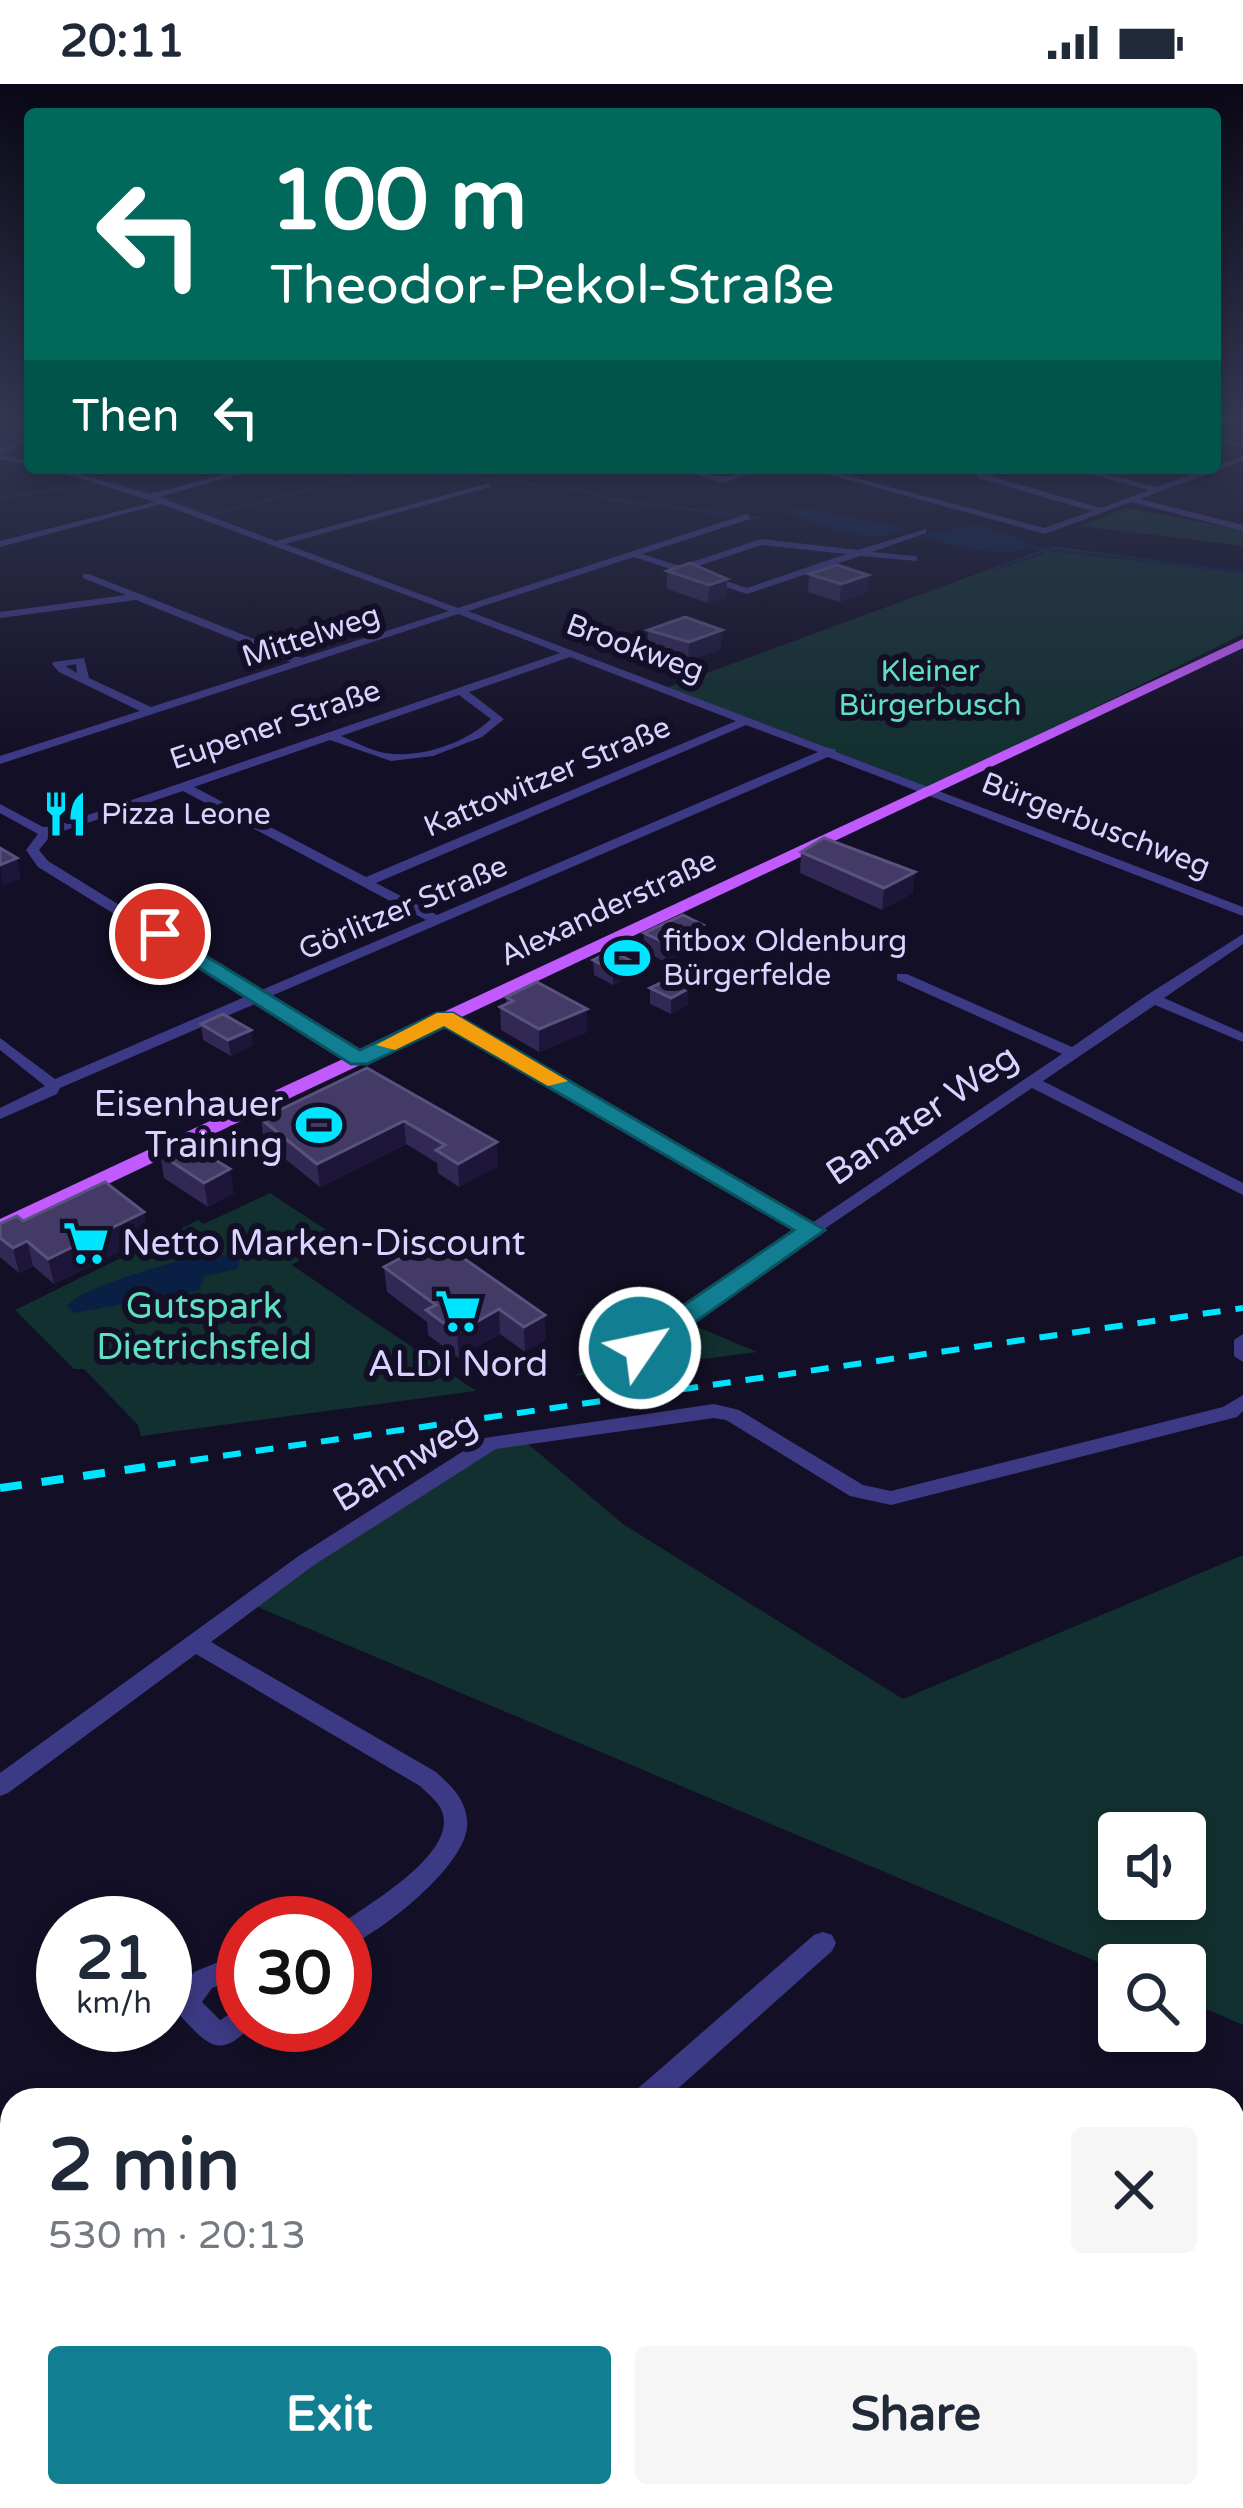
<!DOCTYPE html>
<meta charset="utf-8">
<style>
body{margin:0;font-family:"Varela Round",sans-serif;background:#f6f6f7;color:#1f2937;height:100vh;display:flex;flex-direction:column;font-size:45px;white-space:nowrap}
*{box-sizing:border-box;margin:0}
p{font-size:39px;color:#747a83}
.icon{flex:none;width:66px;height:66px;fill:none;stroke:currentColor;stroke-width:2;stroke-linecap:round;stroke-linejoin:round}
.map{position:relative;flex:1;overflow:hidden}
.drawer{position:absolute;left:0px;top:2004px;width:1245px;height:420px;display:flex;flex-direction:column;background:#fff;border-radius:36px 36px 0 0;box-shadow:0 6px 18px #0003}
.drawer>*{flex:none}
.hud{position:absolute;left:24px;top:24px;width:1197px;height:366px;border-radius:12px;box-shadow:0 6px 18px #0003;background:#00695c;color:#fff;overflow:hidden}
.tools{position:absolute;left:1098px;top:1728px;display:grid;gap:24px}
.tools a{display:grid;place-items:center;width:108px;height:108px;border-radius:12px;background:#fff;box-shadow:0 6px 18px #0003;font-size:60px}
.speed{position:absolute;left:36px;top:1812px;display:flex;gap:24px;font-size:60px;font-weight:700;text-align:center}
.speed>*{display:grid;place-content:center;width:156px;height:156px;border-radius:50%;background:#fff;box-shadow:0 6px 18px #0003;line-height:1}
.speed small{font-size:30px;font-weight:400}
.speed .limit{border:18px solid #d22;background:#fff;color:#111}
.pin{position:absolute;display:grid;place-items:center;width:102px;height:102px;color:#fff;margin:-51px;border:6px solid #fff;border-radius:50%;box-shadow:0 3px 12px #0007}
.me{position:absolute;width:132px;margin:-66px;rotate:56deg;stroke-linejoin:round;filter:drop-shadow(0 0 9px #0008)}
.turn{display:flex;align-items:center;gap:42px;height:252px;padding:0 48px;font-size:54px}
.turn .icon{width:156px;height:156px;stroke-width:2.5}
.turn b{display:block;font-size:84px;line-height:102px}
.then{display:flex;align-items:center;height:114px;padding:0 48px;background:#0003;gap:24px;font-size:45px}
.round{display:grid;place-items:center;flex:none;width:126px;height:126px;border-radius:12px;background:#f6f6f7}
.headline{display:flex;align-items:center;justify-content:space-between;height:204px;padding:0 48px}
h1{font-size:72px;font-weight:700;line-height:90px}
.button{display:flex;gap:24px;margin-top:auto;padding:24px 48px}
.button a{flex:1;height:138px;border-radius:12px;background:#117e91;color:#fff;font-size:48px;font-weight:700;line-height:138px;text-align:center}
.button a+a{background:#f6f6f7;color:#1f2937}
.status{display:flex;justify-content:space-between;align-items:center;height:84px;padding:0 60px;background:#fff;direction:ltr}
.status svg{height:33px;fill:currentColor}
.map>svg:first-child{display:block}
.green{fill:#12302f;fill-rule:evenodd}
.water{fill:#0a1f44}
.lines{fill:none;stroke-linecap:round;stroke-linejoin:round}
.stream{stroke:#0a1f44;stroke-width:3}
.minor{fill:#3d3a85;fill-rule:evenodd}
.major{fill:#c25bff;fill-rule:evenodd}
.rail-far1{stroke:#00e5ff;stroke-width:6;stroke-dasharray:18 15;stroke-linecap:butt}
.rail{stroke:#00e5ff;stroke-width:8;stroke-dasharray:22 20;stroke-linecap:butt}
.wall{fill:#312854}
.shaded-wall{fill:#1d163a}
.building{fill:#433a66;stroke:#5a527e;stroke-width:3}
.route{fill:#117e91;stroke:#0b525e;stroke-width:3}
.slow{fill:#f59e0b}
.labels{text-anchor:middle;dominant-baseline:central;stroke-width:12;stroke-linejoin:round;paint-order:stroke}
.far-street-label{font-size:30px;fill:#d9d4ff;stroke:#130f26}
.far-park-label{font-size:30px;fill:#5fe0c0;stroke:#130f26}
.far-poi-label{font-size:30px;fill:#d9d4ff;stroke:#130f26;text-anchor:start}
.poi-label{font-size:36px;fill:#d9d4ff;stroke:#130f26;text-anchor:end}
.street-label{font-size:36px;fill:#d9d4ff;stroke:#130f26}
.park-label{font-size:36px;fill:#5fe0c0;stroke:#130f26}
</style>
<div class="status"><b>20:11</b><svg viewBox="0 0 49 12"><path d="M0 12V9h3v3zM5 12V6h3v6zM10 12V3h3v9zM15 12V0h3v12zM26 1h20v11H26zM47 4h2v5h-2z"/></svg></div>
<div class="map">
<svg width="1243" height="2424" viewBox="0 0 1243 2424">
<rect width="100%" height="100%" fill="#130f26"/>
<g class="green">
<polygon points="1127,424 1243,446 1243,462 1080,442"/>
<polygon points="1053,462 1243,488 1243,550 930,705 666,604"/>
<polygon points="270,1109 337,1153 292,1181 476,1307 141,1352 138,1341 84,1285 74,1285 15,1226 198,1136 204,1140"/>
<polygon points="693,1241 757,1268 574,1292 608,1274 629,1281"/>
<path d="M521,1354L623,1440L903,1615L1243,1471V1941L1185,1916V1881H1119V1887L248,1519L491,1359ZM1119,1749H1185V1815H1119Z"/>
</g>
<g class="water">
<path d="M801,423L905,444C871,465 821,440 785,428Z"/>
<path d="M978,440L1035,461C1002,478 953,460 919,452Z"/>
<path d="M212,1170L240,1172L238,1185L204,1192L199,1206L75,1229L67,1222C78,1204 186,1173 212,1170Z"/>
</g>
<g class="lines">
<g class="stream">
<polyline points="110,397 155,409"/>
<polyline points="162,412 210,431 386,385 577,405 614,416 758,434"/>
<polyline points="0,414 95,400"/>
<polyline points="1026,463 1243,488"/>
<polyline points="997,485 1044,469"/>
</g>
<g class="minor">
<polygon points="30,352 30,357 0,370 0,365"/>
<polygon points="1215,353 1243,360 1243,364 1215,357"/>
<polygon points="0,371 30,377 30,381 0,375"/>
<polygon points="1243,372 1243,377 1140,415 1243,441 1243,447 1131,418 1045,450 805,384 819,384 1044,444 1092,427 978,394 978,390 996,384 1008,384 990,392 1101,424 1149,406 1068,384 1082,384 1157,403"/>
<path d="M46,384H59L150,410L248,384H262L159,413L276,457L490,399V403L285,460L458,524L747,430L750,435L642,470L680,482L761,455L858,466L926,445V449L872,468L914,472L917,473V477L860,472L747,510L634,473L468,527L828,664L835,665L836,668L1243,823V832L828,673L269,913L364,972V978H354L257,919L60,1004L57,1010L0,1035V1024L45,1002L0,966V954L55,995L247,912L38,783L26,766L38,750L0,729V720L43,743H53L560,569L458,530L0,680V672L140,627L59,588L52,580L53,578L84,574L89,594L151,623L291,578L136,516L0,534V528L126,511L83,494V490H89L302,574L449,527L161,420L0,463V457L155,418ZM762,461L846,470L747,504L689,485ZM570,573L736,637L366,793L194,703L330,656L391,677L433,672L482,653L504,635L469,608ZM76,580L77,589L65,582ZM459,611L491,635C466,659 420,675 385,669C370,666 355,658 341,652ZM746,641L818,668L437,831L376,799ZM183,707L426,836L259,907L48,777L39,766L51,751Z"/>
<polygon points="300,384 310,384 306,386"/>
<path d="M675,384C692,384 710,394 726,392C740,391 751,384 766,384L723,399Z"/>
<polygon points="1243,850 1243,860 1164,914 1243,949 1243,958 1155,921 1043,997 1243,1099 1243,1111 1032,1004 640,1270 633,1268 631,1264 633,1260 801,1147 438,933 440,930 450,930 812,1139 1062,970 897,896 897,890 907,890 1072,963 1147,911"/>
<polygon points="1243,1250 1243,1278 1234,1272 1234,1256"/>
<path d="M1243,1311V1327L1237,1333L891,1421L850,1412L726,1336L714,1334L496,1365L314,1481L211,1558L436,1688C451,1702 465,1714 467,1736C473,1777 380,1850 345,1863L343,1839C371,1818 464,1766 440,1723C435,1715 426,1708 420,1702L196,1570L8,1709L0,1712V1689L300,1471L484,1354L714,1320L739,1326L863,1401L891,1407L1223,1323Z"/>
<polygon points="823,1848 832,1851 836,1859 832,1867 665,2016 631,2016 635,2007 814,1851"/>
<path d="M243,1868V1892L212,1904L202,1918L220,1936L243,1922V1941H253C229,1964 217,1971 192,1944C184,1936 177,1929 172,1919L194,1888Z"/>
<polygon points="0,2287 12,2292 12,2325 0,2320"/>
<polygon points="1233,2362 1243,2366 1243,2400 1233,2396"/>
<polygon points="162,2412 207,2412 211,2419 214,2412 253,2412 248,2424 168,2424"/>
</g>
<polygon class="major" points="1243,555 1243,564 0,1151 0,1135"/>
<polyline class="rail-far1" points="125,1386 1243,1224"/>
<polyline class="rail" points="0,1404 145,1383"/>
</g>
<g class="wall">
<polygon points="667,487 727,495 726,513 708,519 667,505"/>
<polygon points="809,490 868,491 867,508 840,518 808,508"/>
<polygon points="648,546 721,565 688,577 648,565"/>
<polygon points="801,768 913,809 882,826 800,789"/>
<polygon points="703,841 702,860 665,878 644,867 644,849"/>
<polygon points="593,876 631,877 631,892 613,901 594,891"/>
<polygon points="650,904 688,921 671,930 650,920"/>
<polygon points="506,913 587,925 587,948 539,968 501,946 500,923 506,920"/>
<polygon points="201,940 253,961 231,972 203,956"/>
<polygon points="367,984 498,1082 459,1103 438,1089 437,1079 406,1060 320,1103 264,1058 261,1035"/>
<polygon points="160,1070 234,1109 208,1123 164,1094"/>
<polygon points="23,1137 149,1153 54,1200 33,1182 19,1189 0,1173 0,1140"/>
<polygon points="436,1155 546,1256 525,1268 500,1250 459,1274 428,1251 427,1238 387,1208 384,1183"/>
</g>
<g class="shaded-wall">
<polygon points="868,491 867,508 840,518 841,500"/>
<polygon points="727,495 726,513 708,519 709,501"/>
<polygon points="722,546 721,565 688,577 689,558"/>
<polygon points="17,774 21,795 2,802 0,781"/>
<polygon points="915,788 913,809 882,826 884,804"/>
<polygon points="703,841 702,860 665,878 666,859"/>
<polygon points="631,877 631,892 613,901 613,886"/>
<polygon points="688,905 688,921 671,930 671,914"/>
<polygon points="587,925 587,948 539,968 539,945"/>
<polygon points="251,946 253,961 231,972 228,956"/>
<polygon points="404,1037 406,1060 320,1103 317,1080"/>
<polygon points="497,1058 498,1082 459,1103 458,1080"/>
<polygon points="230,1085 234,1109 208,1123 204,1099"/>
<polygon points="144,1128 149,1153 54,1200 48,1175"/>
<polygon points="27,1157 33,1182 19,1189 13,1164"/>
<polygon points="499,1225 500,1250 459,1274 457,1249"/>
<polygon points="545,1231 546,1256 525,1268 524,1243"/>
</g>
<g class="building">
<polygon points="690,479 727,495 709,501 667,487"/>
<polygon points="837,481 868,491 841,500 809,490"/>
<polygon points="685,533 722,546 689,558 648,546"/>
<polygon points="824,754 915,788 884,804 801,768"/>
<polygon points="0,764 17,774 0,781"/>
<polygon points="683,831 703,841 666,859 644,849"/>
<polygon points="612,867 631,877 613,886 593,876"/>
<polygon points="667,896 688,905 671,914 650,904"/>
<polygon points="537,898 587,925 539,945 500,923 513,917 506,913"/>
<polygon points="223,930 251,946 228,956 201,940"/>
<polygon points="367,984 497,1058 458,1080 436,1066 445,1061 404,1037 317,1080 261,1035"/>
<polygon points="185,1057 230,1085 204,1099 160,1070"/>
<polygon points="105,1098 144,1128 48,1175 27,1157 13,1164 0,1154 0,1140 17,1132 23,1137"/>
<polygon points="436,1155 545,1231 524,1243 499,1225 457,1249 426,1226 436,1221 384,1183"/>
</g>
<linearGradient id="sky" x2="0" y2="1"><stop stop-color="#0a0815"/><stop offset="0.5" stop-color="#333752"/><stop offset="1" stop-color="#333752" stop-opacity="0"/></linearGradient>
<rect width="1243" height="674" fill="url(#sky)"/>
<polygon class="route" points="160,844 360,966 437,929 453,929 825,1146 650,1270 631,1270 631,1257 794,1146 445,943 367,980 351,980 153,855 149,850"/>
<polygon class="slow" points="437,929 453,929 568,997 548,1002 444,942 395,966 376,961"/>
<defs>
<g id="restaurant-bare" transform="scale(3.6)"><path d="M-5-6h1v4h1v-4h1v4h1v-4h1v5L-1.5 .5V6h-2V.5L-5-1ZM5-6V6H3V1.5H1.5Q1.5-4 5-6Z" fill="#00e5ff" stroke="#130f26" stroke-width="2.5" paint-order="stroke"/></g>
<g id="stadium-bare" transform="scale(3.6)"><path d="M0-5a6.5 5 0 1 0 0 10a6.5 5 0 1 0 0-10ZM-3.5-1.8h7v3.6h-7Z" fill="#00e5ff" stroke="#130f26" stroke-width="2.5" paint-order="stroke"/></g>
<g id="supermarket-bare" transform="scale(3.6)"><path d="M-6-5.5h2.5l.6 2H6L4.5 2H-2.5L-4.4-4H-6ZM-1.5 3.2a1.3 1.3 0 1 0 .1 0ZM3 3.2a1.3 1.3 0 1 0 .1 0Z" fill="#00e5ff" stroke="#130f26" stroke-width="2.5" paint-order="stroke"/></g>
</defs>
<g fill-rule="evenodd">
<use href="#restaurant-bare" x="65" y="730"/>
<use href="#stadium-bare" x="627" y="874"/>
<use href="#stadium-bare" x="319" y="1041"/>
<use href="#supermarket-bare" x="86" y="1159"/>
<use href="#supermarket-bare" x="458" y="1227"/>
</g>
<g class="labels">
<g class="far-street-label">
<text transform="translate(311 552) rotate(-18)">Mittelweg</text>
<text transform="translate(635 564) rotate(20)">Brookweg</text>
<text transform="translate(275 641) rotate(-19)">Eupener Straße</text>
<text transform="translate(547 693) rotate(-23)">Kattowitzer Straße</text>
<text transform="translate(1096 741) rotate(21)">Bürgerbuschweg</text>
<text transform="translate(403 824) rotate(-23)">Görlitzer Straße</text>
<text transform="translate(608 824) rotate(-25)">Alexanderstraße</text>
</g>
<g class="far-park-label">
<text x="930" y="587">Kleiner<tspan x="930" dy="34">Bürgerbusch</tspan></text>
</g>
<g class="far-poi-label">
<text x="101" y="730">Pizza Leone</text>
<text x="663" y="857">fitbox Oldenburg<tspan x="663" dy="34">Bürgerfelde</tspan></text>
</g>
<g class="poi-label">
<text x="283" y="1020">Eisenhauer<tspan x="283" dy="41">Training</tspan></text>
<text x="122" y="1159" text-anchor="start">Netto Marken-Discount</text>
<text x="458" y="1280" text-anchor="middle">ALDI Nord</text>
</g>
<g class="street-label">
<text transform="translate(922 1031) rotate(-34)">Banater Weg</text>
<text transform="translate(405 1378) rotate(-31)">Bahnweg</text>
</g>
<g class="park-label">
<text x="204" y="1222">Gutspark<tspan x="204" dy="41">Dietrichsfeld</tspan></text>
</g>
</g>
</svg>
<div class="tools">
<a><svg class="icon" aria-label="sound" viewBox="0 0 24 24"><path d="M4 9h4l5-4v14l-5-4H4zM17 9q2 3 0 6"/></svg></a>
<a><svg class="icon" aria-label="search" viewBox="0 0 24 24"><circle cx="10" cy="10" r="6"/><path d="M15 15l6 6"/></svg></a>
</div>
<div class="speed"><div>21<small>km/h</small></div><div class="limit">30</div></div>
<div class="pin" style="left:160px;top:850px;background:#d93025"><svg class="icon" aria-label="arrive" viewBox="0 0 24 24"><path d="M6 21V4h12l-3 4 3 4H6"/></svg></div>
<svg class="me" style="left:640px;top:1264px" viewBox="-20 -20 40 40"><circle r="17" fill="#117e91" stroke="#fff" stroke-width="3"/><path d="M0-11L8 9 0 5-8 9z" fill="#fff"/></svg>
<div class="hud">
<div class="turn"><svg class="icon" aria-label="left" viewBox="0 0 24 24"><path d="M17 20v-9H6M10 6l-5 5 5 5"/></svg><div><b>100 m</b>Theodor-Pekol-Straße</div></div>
<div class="then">Then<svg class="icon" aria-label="left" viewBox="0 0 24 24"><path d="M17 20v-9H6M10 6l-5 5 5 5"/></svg></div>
</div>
<section class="drawer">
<div class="headline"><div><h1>2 min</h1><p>530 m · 20:13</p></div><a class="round"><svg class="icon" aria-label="close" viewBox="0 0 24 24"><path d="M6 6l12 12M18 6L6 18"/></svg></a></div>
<div class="button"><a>Exit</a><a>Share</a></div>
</section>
</div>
